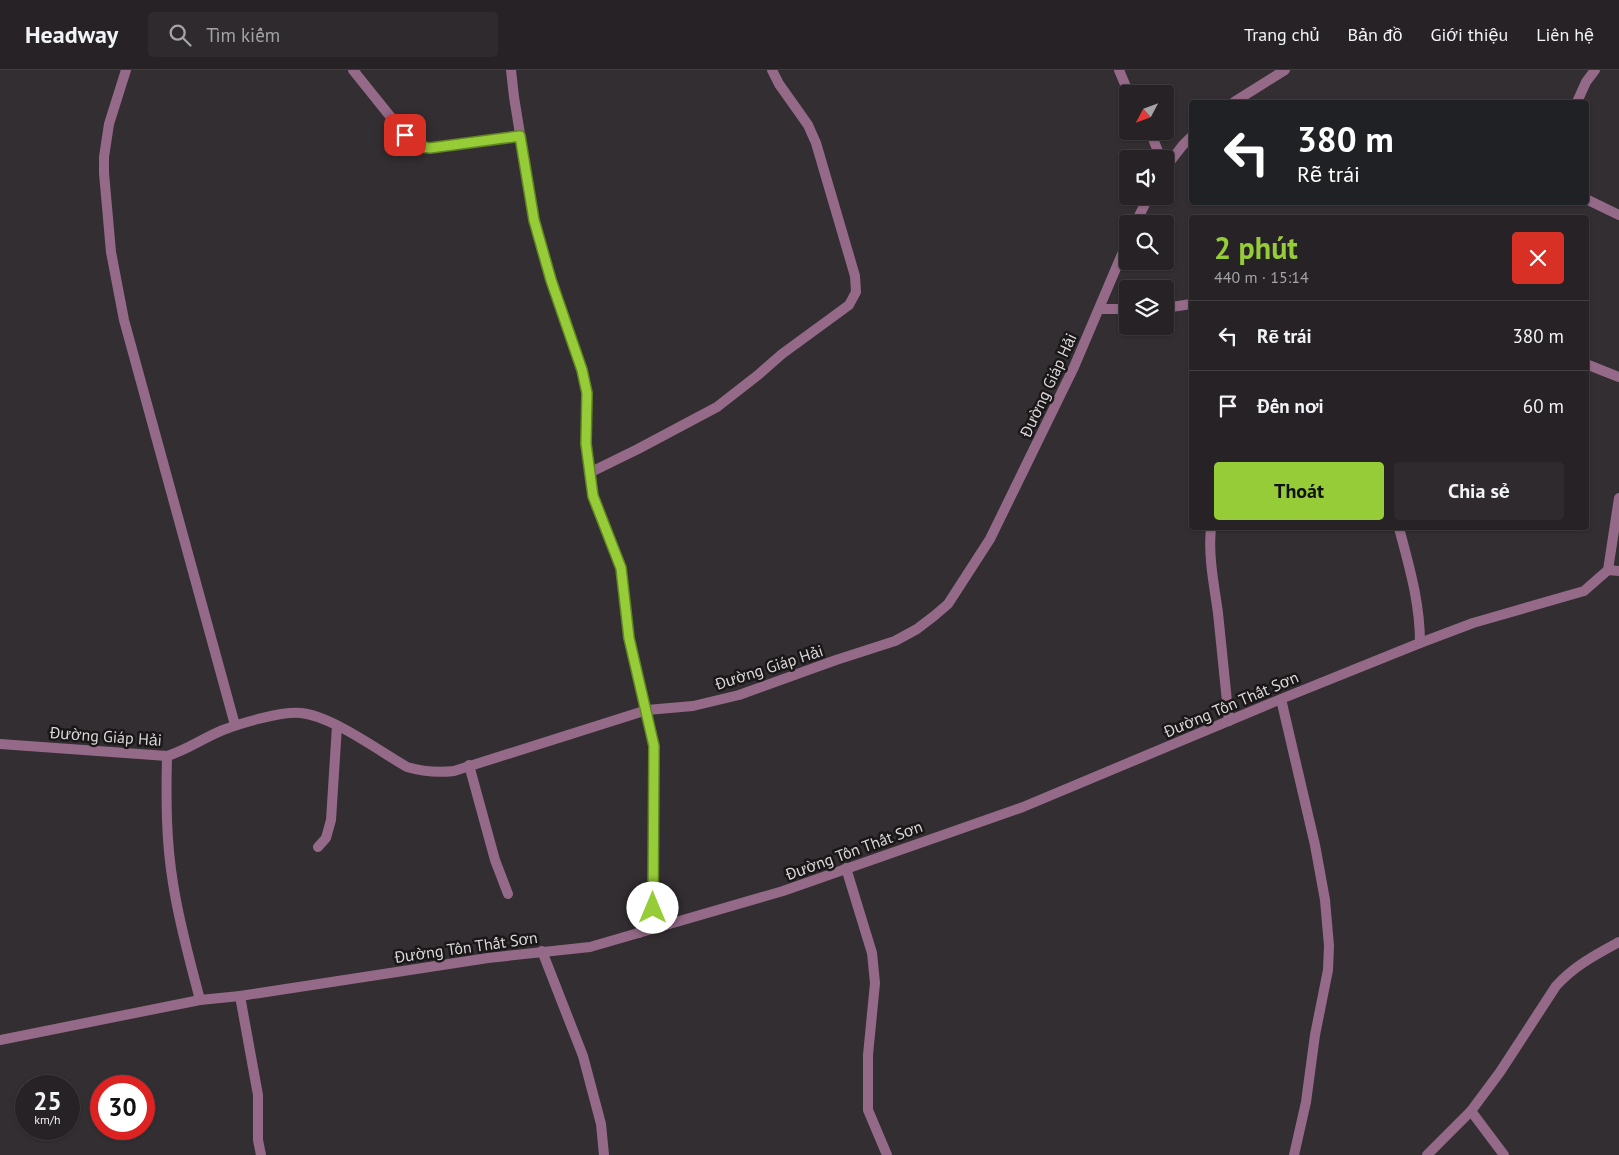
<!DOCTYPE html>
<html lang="vi">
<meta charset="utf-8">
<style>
body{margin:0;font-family:"PT Sans",sans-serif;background:#2e2a2e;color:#f1f3f6;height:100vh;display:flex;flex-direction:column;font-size:19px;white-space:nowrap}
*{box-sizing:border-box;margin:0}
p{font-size:16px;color:#a4a4a7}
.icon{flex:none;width:28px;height:28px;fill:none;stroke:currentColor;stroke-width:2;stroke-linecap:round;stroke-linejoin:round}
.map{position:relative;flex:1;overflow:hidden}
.drawer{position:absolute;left:1189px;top:145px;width:400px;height:315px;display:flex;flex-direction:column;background:#262226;border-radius:5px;box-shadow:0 1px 4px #0004,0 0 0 1px #423f43}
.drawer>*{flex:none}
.guide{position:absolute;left:1189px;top:30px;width:400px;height:105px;border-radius:5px;box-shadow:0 1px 4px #0004,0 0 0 1px #423f43;background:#202124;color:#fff;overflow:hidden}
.needle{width:32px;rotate:229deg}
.fabs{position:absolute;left:1119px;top:15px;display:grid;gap:10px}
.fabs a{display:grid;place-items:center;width:55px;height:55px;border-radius:5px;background:#262226;box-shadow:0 1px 4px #0004,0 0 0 1px #423f43;font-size:25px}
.speed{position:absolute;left:15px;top:1005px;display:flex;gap:10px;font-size:25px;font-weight:700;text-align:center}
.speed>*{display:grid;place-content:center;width:65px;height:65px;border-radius:50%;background:#262226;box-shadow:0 1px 4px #0004,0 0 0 1px #423f43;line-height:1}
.speed small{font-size:12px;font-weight:400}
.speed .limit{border:8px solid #d22;background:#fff;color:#111}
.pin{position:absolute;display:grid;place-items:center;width:42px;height:42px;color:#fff;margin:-21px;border-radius:10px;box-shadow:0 2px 8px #0006}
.me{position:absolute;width:55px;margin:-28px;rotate:0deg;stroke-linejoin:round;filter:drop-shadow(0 0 4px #0008)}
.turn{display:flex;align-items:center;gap:18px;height:105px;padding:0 25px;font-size:22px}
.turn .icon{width:65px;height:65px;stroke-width:2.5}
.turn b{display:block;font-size:35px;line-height:42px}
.round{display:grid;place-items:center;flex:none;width:52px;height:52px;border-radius:5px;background:#2e2a2e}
.summary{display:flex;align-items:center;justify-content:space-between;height:85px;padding:0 25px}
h1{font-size:30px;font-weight:700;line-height:38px;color:#97cc39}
.action{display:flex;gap:10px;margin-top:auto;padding:10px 25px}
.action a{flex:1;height:58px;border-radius:5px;background:#97cc39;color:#111;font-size:20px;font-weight:700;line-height:58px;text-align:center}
.action a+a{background:#2e2a2e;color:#f1f3f6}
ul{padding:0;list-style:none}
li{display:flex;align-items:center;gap:15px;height:70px;padding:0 25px;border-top:1px solid #423f43}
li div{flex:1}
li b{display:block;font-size:19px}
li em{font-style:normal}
header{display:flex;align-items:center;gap:30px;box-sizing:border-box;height:70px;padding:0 25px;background:#262226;border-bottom:1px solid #423f43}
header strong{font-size:24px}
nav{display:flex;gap:28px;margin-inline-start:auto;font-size:18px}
.search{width:350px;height:45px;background:#2e2a2e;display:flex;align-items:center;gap:12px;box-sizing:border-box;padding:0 18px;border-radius:5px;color:#a4a4a7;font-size:19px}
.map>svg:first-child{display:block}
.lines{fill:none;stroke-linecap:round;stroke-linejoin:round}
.minor{stroke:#956a88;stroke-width:10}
.tertiary{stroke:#956a88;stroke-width:10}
.route-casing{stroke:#628525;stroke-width:12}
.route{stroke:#97cc39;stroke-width:9}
.labels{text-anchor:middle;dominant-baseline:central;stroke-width:5;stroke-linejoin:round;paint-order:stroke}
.street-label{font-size:16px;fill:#dcd8da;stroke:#1a1719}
</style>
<header>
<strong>Headway</strong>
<div class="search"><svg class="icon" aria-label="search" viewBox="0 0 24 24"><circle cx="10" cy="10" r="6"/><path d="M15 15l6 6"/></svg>Tìm kiếm</div>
<nav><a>Trang chủ</a><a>Bản đồ</a><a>Giới thiệu</a><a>Liên hệ</a></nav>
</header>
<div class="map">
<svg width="1619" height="1085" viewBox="0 0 1619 1085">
<rect width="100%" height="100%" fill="#332e32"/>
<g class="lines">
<g class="minor">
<polyline points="126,0 109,54 104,87 104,103 111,182 124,250 235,655"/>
<polyline points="353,0 410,71 417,76 430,78 520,66"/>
<polyline points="511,0 514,27 534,150 546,195 582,300 587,323 586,374 593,426 621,498 629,568 654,676 653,838 639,863"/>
<polyline points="1119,0 1129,24"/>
<polyline points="1234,32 1285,0"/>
<polyline points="1577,32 1586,12 1595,0"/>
<polyline points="1150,61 1161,89"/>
<polyline points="1165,98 1183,75 1191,67"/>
<polyline points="1586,129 1619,145"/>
<polyline points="1135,154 1149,126"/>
<polyline points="1165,238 1191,234"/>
<polyline points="1099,239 1128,239"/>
<polyline points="1586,294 1619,307"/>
<polyline points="589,403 638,379 717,337 758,305 782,284 849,235 856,222 855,206 816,73 808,55 779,14 772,0"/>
<path d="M1211,458C1208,486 1214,514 1218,543C1222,579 1225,615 1229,651"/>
<path d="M1399,458C1409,496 1420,532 1420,573"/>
<polyline points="1608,500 1619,501"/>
<polyline points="1281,629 1315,775 1325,830 1329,876 1328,900 1315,965 1306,1032 1294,1085"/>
<path d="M0,674L167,686C187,680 203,668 223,660C241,653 282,641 301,643C332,646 379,681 407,697C424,702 437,703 454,701L647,640L693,636L739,625L836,590L895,571L917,559L934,546L948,534L990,469L1074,297L1128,170"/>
<path d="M167,686C166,729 166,771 173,813C179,853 190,891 200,930"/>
<polyline points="469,695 495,790 508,824"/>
<polyline points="318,777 326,768 331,750 337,656"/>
<polyline points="846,798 872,883 875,913 868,985 868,1040 887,1085"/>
<polyline points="542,881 583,986 601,1054 604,1085"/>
<polyline points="240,926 258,1025 258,1070 261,1085"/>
<polyline points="1471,1041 1504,1085"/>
<path d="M1427,1085L1471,1041L1500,1002L1556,916C1574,896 1595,885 1619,872"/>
</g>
<polyline class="tertiary" points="0,970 200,930 240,926 488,888 590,877 783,821 1023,737 1281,629 1420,573 1473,553 1584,521 1608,500 1619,428"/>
</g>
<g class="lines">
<g class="route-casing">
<polyline id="route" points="405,65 417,76 430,78 520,66 534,150 551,210 582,300 587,323 586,374 593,426 621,498 629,568 654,676 653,838"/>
</g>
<use href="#route" class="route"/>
</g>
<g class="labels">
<g class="street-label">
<text transform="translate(1048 315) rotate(-65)">Đường Giáp Hải</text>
<text transform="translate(769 597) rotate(-18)">Đường Giáp Hải</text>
<text transform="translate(1231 634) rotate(-23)">Đường Tôn Thất Sơn</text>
<text transform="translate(106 666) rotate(4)">Đường Giáp Hải</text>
<text transform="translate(854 780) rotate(-20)">Đường Tôn Thất Sơn</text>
<text transform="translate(466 877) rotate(-8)">Đường Tôn Thất Sơn</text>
</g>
</g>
</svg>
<div class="fabs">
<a><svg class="needle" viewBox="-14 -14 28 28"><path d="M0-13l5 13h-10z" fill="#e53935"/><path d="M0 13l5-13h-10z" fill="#a4a4a7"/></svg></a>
<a><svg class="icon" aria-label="sound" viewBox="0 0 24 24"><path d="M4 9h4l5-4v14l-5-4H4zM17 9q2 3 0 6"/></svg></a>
<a><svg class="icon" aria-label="search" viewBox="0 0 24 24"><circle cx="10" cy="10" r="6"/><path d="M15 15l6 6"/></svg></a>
<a><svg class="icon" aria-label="layers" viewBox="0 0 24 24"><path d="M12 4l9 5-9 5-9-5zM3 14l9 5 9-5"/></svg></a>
</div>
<div class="speed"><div>25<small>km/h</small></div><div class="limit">30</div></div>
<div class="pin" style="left:405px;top:65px;background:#d93025"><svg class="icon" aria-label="arrive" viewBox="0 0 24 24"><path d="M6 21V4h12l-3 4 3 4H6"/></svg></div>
<svg class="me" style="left:653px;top:838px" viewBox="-20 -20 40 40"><circle r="19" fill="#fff"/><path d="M0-13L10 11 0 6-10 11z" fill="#97cc39"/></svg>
<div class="guide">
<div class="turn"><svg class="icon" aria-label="left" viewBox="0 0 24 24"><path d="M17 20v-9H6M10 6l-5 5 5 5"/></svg><div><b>380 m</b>Rẽ trái</div></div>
</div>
<section class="drawer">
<div class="summary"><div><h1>2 phút</h1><p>440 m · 15:14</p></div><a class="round" style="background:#d93025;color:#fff"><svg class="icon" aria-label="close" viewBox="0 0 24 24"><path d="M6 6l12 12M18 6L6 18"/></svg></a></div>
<ul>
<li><svg class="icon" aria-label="left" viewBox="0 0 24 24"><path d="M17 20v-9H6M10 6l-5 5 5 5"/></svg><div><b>Rẽ trái</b></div><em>380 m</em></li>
<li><svg class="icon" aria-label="arrive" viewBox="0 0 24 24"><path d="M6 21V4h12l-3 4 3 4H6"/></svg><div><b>Đến nơi</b></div><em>60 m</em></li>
</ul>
<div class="action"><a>Thoát</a><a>Chia sẻ</a></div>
</section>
</div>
